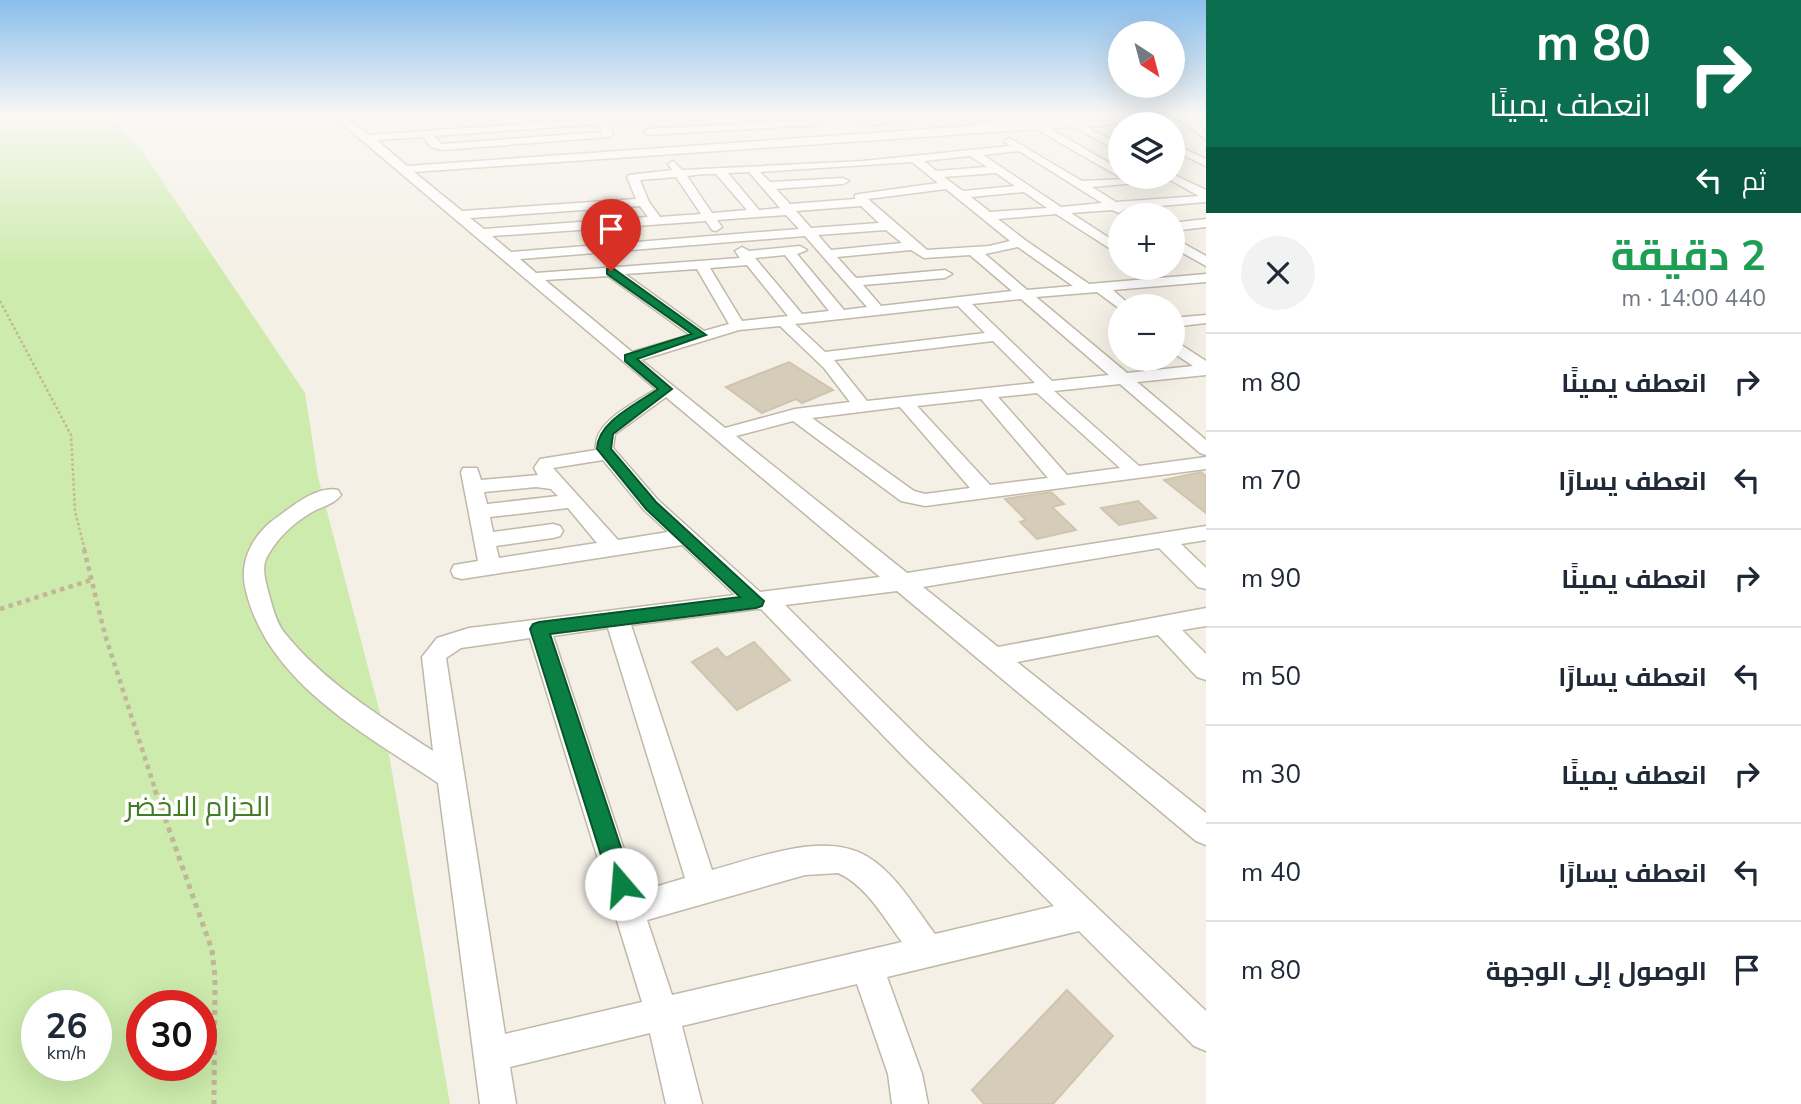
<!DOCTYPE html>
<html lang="ar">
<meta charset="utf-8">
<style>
body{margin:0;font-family:"Nunito Sans",Cairo,sans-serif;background:#f2f2f3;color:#1f2937;direction:rtl;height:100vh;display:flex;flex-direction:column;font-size:26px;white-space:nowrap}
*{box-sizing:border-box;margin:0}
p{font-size:23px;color:#747a83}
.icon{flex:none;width:38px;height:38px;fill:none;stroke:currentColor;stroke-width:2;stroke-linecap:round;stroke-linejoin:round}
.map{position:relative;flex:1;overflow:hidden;direction:ltr}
.details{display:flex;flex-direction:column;background:#fff;width:595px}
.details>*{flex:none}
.hud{background:#0b6e4f;color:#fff;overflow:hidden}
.needle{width:46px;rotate:144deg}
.tools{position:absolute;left:1108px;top:21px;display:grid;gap:14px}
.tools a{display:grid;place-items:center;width:77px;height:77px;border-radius:50%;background:#fff;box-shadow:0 7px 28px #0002;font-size:35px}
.speed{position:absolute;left:21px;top:990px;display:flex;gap:14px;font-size:35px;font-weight:700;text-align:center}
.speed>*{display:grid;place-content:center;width:91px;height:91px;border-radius:50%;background:#fff;box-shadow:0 7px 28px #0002;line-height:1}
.speed small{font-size:18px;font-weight:400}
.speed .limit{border:10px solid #d22;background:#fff;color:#111}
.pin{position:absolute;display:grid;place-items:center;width:60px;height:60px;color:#fff;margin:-72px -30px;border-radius:50% 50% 50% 0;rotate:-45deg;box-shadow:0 0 7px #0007}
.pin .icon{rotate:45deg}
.me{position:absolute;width:77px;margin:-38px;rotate:342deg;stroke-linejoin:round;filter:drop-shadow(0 0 5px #0008)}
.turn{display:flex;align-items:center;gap:24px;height:147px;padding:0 35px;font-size:32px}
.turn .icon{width:91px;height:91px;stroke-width:2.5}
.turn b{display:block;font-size:49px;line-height:60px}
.then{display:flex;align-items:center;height:66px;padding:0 35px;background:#0003;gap:14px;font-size:26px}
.round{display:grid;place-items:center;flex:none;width:74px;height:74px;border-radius:37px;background:#f2f2f3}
.headline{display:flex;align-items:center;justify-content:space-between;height:119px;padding:0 35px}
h1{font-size:42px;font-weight:700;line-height:52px;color:#1e9e55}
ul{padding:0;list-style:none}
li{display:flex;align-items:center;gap:21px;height:98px;padding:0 35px;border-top:2px solid #e0e1e3}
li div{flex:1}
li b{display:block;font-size:26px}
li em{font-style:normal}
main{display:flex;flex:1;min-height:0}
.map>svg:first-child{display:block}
.green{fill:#ccebac;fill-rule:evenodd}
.building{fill:#d6ccba;stroke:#d1c4ad;stroke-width:2}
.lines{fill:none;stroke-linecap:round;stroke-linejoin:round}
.minor-casing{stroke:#c0b8a8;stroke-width:3}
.path-far3{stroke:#c2b598;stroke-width:2;stroke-dasharray:2 2;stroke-linecap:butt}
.path-far2{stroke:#c2b598;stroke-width:2.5;stroke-dasharray:2.5 2.5;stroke-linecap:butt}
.path-far1{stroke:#c2b598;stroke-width:4.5;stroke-dasharray:4.5 4.5;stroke-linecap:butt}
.path{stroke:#c2b598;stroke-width:5;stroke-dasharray:5 5;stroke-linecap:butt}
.minor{fill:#fff;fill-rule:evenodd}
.route{fill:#0b8043;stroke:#07532c;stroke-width:2}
.labels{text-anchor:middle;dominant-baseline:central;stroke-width:7;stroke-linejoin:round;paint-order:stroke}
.near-park-label{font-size:28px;fill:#427c24;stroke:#fff}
</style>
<main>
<section class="details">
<div class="hud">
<div class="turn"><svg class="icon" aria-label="right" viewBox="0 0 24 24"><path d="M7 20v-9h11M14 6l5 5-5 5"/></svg><div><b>80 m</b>انعطف يمينًا</div></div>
<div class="then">ثم<svg class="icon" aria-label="left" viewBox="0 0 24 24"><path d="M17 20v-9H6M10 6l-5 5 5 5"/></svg></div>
</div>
<div class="headline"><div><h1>2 دقيقة</h1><p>440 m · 14:00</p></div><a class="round"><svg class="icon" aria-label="close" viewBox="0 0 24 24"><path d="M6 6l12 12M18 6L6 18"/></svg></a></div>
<ul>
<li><svg class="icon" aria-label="right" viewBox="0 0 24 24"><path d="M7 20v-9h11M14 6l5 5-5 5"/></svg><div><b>انعطف يمينًا</b></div><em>80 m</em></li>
<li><svg class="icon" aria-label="left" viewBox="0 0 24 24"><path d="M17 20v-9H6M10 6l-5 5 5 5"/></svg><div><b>انعطف يسارًا</b></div><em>70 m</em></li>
<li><svg class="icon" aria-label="right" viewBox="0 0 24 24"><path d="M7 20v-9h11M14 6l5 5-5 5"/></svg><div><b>انعطف يمينًا</b></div><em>90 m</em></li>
<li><svg class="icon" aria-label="left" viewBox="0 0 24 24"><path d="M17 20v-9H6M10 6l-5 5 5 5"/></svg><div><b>انعطف يسارًا</b></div><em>50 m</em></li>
<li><svg class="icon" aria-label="right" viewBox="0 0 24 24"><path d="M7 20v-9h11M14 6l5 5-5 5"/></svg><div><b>انعطف يمينًا</b></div><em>30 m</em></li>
<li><svg class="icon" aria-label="left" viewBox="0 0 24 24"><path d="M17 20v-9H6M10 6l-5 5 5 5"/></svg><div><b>انعطف يسارًا</b></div><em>40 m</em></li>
<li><svg class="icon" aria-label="arrive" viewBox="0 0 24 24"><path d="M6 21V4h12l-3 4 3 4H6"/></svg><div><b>الوصول إلى الوجهة</b></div><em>80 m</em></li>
</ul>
</section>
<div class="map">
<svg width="1206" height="1104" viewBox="0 0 1206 1104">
<rect width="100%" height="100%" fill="#f4f0e6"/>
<path class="green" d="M0,116H109L142,151L305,393L318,477L385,732L450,1104H0ZM37,1006H96V1066H37ZM142,1006H201V1066H142Z"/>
<g class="building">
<polygon points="789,362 833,390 802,403 796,399 762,413 726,387"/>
<polygon points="1201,472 1206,476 1206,513 1164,480"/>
<polygon points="1051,492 1064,504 1052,507 1076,530 1037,539 1020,522 1026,520 1005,499"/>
<polygon points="1138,501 1156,518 1119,525 1101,508"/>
<polygon points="754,642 790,680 737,710 692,662 717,648 726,658"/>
<polygon points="1067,990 1113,1036 1053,1104 984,1104 972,1090"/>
</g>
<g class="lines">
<g class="minor-casing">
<g id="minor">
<path d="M333,116H344L369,135L594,119L592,116L646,118L641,121L607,123L614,134L609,137L442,150L431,147L423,137L377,140L407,166L970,126L983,122L1072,116H1117L1112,119L1073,122L1129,119L1134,122L1087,127L1120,145V152L1074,127L1049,128L1120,169V177H1122H1120L1036,129L414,172L462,211L636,199L627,177L629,175L672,170L668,164L673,161L682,170L863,161L1010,146L1004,141L1009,138L1082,181L1172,177V174L1206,190V202L1125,209L1119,213L1112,210L1071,213L1120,245V255L1056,214L998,219L1025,240L1089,284L1206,274V282L1113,290L1131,306H1120V309L1097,292L1036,297L1127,373L1193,366L1172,352V339L1206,361V375L1137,382L1206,440V455L1200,453L1120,384L1054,391L1139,466L1206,457V469L925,506L901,501L793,421L736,436L907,573L1206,526V540L1181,544L1206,568V589L1198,587L1159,548L923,587L998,647L1206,608V626L1182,630L1206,654V680L1197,677L1158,635L1017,662L1206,813V845L1196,841L897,591L785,605L922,741L1206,1011V1051L1194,1046L1079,931L887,977L922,1074L928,1104H892L888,1074L857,984L682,1026L702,1104H666L650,1033L510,1067L516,1104H480L438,783C365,734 268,683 246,591C239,564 250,539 272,521C289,509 316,485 338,490L341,495C334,505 319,507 309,514C292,524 278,538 268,555C261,566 265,579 268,591C272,605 275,619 283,631C323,682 380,716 433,751L422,657L437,638L469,628L735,595L682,545L462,579L454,577L451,571L454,565L478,561L461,472L463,468H477L481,480L538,475L534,468L540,459L596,450C592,422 635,403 656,389ZM598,124L602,132L442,144L433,136ZM1019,151L1102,203L1061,207L983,155ZM970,156L987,167L936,171L924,161ZM912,162L938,183L859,194L855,195V199L790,204L776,189L843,184L849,181L843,178L770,182L760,172ZM749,172L780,208L759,210L728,173ZM996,173L1015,186L963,191L944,177ZM704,174H716L747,210L712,213L687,176ZM676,177L701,214L660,217L649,202L640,180ZM1170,180L1199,196L1116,202L1092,187ZM946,189L1010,241L989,246L927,250L868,199ZM1024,192L1047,208L990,212L971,197ZM640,206L648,217L484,229L470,218ZM861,206L879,223L811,228L796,211ZM786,215L799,229L511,252L492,236L706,221L712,230L716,231L722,227L717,220ZM886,230L902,243L831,250L818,235ZM805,236L867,307L844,310L797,254L807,250L800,246L749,251L742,247L735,251L740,258L536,273L520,259ZM1018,247L1073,286L1027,290L985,254ZM911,250L924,258L970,255L1012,291L881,306L863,285L945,278L952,274L945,270L856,278L837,257ZM785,255L829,311L802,314L755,258ZM747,265L788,316L742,321L710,268ZM697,269L729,324L704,331L625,274ZM608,276L690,335L632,352L545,280ZM1021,299L1109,375L1052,381L972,304ZM958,306L985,333L825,352L795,324ZM780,326L824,368L850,402L795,409L725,428L641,360L739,330ZM993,341L1035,383L867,401L834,360ZM1037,393L1120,468L1067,475L998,397ZM666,397L880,577L760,592L658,500L613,448L615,434ZM981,399L1048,478L990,485L917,406ZM900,407L970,488L925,494L914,491L812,418ZM603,460L644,510L668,532L618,540L553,468ZM536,487L551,489L558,496L487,504L484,492ZM568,508L597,543L499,558L496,546L553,538L560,536L563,531L560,526L553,524L493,532L490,517ZM757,609H761L904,757L1054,906L935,934C916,909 896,874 868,857C825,830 758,858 712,870L631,625ZM608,628L685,878L638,892L553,636ZM530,638L642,1002L505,1034L446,658L461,648ZM838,873C866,885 884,918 902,942L672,995L647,920L805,875Z"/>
<polygon points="855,116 875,119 934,116 875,125 864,123"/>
<polygon points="1181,117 1187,117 1206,131 1206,139 1181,121"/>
<polygon points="815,120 820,123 818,125 649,135 644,132 649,129"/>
<polygon points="1172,143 1206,159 1206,166 1172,150"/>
<polygon points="1206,219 1206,227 1172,231 1172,223"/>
<polygon points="1172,237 1206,256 1206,266 1172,247"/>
<polygon points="1206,315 1206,323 1172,327 1172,318"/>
</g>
</g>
<polyline class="path-far3" points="0,124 3,116"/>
<polyline class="path-far2" points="0,301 71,435 75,511 85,551"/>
<g class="path-far1">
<polyline points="84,549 105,635 156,792"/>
<polyline points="0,609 91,580"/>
</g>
<polyline class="path" points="155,790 212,950 215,977 214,1104"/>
<use href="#minor" class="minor"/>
</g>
<linearGradient id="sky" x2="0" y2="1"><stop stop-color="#8abeed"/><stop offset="0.43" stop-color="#faf8f4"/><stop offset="1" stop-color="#faf8f4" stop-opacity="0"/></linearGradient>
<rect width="1206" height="270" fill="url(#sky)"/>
<path class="route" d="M607,269H614L706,335L637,359L672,389L613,434L611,449L656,502L764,601L762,606L756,608L550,634L633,884L629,892L621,895L613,892L610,884L530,629L533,624L539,622L740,597L646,509L597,449C597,422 637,404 658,389L625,361V355L692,334L607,274Z"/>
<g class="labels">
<g class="near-park-label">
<text x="198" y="807">الحزام الاخضر</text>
</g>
</g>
</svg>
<div class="tools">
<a><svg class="needle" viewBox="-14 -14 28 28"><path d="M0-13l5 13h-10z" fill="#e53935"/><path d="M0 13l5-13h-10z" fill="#747a83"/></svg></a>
<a><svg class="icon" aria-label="layers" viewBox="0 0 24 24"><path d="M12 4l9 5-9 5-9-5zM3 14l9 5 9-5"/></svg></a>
<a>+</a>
<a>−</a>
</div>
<div class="speed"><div>26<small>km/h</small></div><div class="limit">30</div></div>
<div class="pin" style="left:611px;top:271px;background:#d93025"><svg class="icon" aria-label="arrive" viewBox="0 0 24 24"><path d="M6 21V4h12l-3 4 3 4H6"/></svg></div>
<svg class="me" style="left:621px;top:884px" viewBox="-20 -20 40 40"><circle r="19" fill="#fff"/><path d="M0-13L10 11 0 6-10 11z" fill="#0b8043"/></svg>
</div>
</main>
